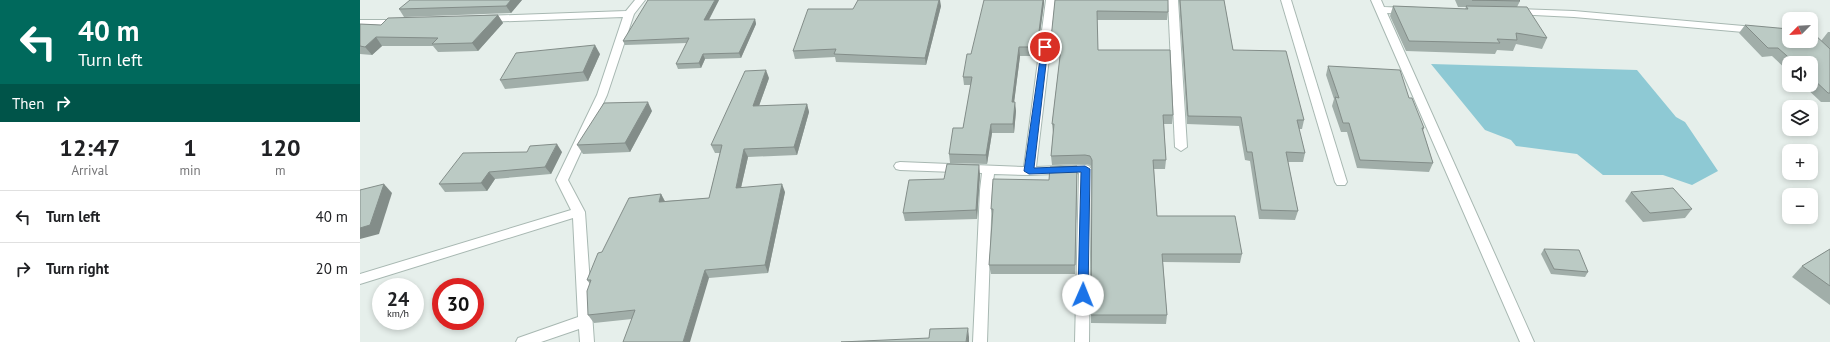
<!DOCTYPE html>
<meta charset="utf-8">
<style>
body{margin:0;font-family:"PT Sans",sans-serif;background:#f6f6f6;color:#202124;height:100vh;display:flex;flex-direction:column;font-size:15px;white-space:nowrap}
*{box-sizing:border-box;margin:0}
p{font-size:13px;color:#757577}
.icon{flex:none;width:22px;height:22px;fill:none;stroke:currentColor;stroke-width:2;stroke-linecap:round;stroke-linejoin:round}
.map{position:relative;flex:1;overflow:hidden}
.sheet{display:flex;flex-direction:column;background:#fff;width:360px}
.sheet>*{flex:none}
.top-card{background:#00695c;color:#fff;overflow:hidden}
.needle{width:26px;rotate:246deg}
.buttons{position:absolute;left:1422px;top:12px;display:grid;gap:8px}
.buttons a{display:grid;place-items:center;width:36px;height:36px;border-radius:8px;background:#fff;box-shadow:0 2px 6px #0003;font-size:20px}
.speed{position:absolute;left:12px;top:278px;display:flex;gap:8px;font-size:20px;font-weight:700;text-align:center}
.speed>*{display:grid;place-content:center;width:52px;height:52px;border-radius:50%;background:#fff;box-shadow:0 2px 6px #0003;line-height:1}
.speed small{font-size:10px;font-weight:400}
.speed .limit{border:6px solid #d22;background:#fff;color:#111}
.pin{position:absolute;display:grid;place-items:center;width:34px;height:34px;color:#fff;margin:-17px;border:2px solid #fff;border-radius:50%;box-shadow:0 1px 4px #0007}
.me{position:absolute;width:44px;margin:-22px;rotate:1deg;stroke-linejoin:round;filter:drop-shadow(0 0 3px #0008)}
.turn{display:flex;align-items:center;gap:14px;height:84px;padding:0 12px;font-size:18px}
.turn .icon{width:52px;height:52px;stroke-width:2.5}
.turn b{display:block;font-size:28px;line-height:34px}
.then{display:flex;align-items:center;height:38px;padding:0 12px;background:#0003;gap:8px;font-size:15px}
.eta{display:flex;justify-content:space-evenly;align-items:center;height:68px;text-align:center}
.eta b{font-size:24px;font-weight:800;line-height:28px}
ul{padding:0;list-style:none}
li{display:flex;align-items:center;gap:12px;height:52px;padding:0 12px;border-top:1px solid #e0e0e0}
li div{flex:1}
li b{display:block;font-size:15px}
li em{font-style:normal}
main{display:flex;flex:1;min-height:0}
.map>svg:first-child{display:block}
.water{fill:#8ec9d4}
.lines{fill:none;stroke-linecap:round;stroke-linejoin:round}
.minor-casing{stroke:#a8b8b2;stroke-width:2}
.minor{fill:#fff;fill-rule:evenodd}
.wall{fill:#a1aea9}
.shaded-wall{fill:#838d89}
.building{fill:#bbcac4;stroke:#838d89}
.route{fill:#1a73e8;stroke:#114b97}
</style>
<main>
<section class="sheet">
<div class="top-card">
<div class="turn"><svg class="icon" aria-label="left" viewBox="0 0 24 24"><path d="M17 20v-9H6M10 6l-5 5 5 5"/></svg><div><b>40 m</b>Turn left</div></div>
<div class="then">Then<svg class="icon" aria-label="right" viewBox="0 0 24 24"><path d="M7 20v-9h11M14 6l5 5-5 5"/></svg></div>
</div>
<div class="eta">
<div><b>12:47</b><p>Arrival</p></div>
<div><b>1</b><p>min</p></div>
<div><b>120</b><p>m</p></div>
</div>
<ul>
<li><svg class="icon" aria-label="left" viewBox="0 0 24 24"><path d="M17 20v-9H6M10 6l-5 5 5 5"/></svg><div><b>Turn left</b></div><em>40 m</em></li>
<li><svg class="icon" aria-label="right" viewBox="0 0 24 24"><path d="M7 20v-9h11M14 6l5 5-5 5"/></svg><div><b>Turn right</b></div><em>20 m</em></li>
</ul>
</section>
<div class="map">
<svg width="1470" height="342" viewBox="0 0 1470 342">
<rect width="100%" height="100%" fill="#e6efeb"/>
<polygon class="water" points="1071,64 1277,70 1316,117 1325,122 1358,171 1332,185 1303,175 1243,175 1217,154 1156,146 1151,140 1125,130"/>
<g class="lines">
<g class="minor-casing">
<g id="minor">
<polygon points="275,0 285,0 274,14 247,95 208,180 225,212 234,342 220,342 219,329 181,342 156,342 158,338 218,317 213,218 0,284 0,274 211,210 196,180 237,95 263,17 124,22 119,19 124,16 266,11"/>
<polygon points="686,0 696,0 676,167 725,165 729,166 731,169 729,342 715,342 719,173 669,175 634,174 632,190 627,342 613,342 620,190 622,173 540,170 536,169 534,166 536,163 540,162 664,167"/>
<polygon points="808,0 818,0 827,147 821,151 815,147"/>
<polygon points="921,0 931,0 987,182 985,185 977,185 975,182"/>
<polygon points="1011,0 1021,0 1024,7 1047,8 1052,11 1047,14 1027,13 1174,342 1160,342"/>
<polygon points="1154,9 1214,11 1429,30 1429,36 1214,17 1151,14 1151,10"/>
<polygon points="0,20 40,20 45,23 40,26 0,26"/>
</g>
</g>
<use href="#minor" class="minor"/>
</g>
<g class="wall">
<polygon points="162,0 151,13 44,17 39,9"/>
<polygon points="359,0 349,20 395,19 396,24 381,58 345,59 341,68 318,69 316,64 327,43 265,45 263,41"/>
<polygon points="695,0 808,12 807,20 737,20 738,50 813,115 812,124 804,124 806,160 805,169 794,169 797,216 882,254 880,263 803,262 807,315 806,324 731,323 732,169 730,165 725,164 692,165 691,156 693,133 692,124 700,56 691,56 690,48"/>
<polygon points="819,0 864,0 873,50 944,120 942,129 939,129 945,153 943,162 928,162 938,211 935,220 899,219 890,161 885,160 879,126 827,124"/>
<polygon points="1095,0 1159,0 1160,1 1157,7 1187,38 1182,49 1156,44 1153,51 1137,50 1135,54 1046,51 1030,16 1033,6 1105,9 1106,7 1098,7"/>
<polygon points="684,3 677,56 660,56 654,102 656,111 654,133 632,133 627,164 590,163 589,154 603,128 611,85 604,85 603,77 611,54"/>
<polygon points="581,6 566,65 476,62 475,57 435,59 433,51 493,9"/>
<polygon points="138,15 143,23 118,51 78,52 73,46 22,46 12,55 0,54 0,24 21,25"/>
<polygon points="1385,25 1429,41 1461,41 1468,32 1470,32 1470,102 1461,102 1443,85 1451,85 1451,63 1429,63 1429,72 1412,56 1402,57 1379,33"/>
<polygon points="240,54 228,81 145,89 140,80"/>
<polygon points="968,66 1049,98 1064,128 1063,131 1073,163 1069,172 997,168 987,132 981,132 972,106 974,99 966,75"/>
<polygon points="409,78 399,106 447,104 449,112 437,155 388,157 381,188 425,192 408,273 349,278 272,319 234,323 228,315 230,284 227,280 242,252 301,194 305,201 349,198 360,153 355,153 351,145"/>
<polygon points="292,111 270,152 223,154 217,145"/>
<polygon points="167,152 202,152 191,174 135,179 127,191 85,192 79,184"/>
<polygon points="620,174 617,219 545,221 543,213 584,179"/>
<polygon points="717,175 715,274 631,274 629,265 633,218 631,209 689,180"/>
<polygon points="1271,192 1332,209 1325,218 1283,222 1265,201"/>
<polygon points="1184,249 1228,272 1225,277 1191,274 1181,254"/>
<polygon points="1470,249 1470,305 1432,277 1442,266"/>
</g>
<g class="shaded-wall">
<polygon points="151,0 162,0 151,13 146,6"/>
<polygon points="355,0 359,0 346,25 344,20"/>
<polygon points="579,0 580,0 581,6 566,65 565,58"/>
<polygon points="683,0 684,0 684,3 677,56 677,47"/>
<polygon points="138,15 143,23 118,51 112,43"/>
<polygon points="395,19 396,24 381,58 379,53"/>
<polygon points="16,37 22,46 12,55 5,47"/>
<polygon points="235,45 240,54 228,81 223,72"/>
<polygon points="659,47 660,56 653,111 652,102"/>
<polygon points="343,54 345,59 341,68 339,63"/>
<polygon points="406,70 409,78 396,114 393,106"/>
<polygon points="288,102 292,111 270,152 265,143"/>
<polygon points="655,102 656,111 654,133 653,124"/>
<polygon points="447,104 449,112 437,155 434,147"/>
<polygon points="631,124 632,133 627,164 626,155"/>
<polygon points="197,144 202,152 191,174 185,167"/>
<polygon points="384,149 388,157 379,196 376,188"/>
<polygon points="619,165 620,174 617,219 616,210"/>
<polygon points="717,166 717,175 715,274 715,265"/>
<polygon points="129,172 135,179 127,191 121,183"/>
<polygon points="24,184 32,193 19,234 0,239 0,228"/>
<polygon points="422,184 425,192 408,273 405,265"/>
<polygon points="301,194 305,202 299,202"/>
<polygon points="345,270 349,278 330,342 323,342"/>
<polygon points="608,328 609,337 609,342 606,342"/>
</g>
<g class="building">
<polygon points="50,0 151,0 146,6 39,9"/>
<polygon points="288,0 355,0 344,20 395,19 379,53 343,54 339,63 316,64 329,38 263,41"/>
<polygon points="498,0 579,0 565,58 474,54 476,49 433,51 448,9 493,9"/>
<polygon points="624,0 683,0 677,47 659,47 652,102 655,102 653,124 631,124 626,155 589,154 593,128 603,128 612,77 603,77 607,54 611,54"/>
<polygon points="695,0 808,0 808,12 737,11 738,50 810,50 813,115 803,115 806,160 793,160 797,216 875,216 882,254 802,254 807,315 731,315 732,160 730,156 725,155 691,156 694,124 692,124 701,48 690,48"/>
<polygon points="820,0 864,0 873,50 926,51 944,120 937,120 945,153 926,152 938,211 901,210 892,152 887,152 881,117 828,116"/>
<polygon points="1112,0 1159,0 1160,1"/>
<polygon points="1033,6 1108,9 1106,6 1167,7 1187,38 1156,33 1157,40 1137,39 1140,43 1049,41"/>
<polygon points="138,15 112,43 72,44 78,38 16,37 5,47 0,46 0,24 21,25 28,18"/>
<polygon points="1385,25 1429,29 1429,41 1451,41 1451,32 1452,32 1470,49 1470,93 1468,93 1451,77 1451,63 1435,63 1418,48 1408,48"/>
<polygon points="235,45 223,72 140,80 156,53"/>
<polygon points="968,66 1040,70 1049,98 1052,98 1064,128 1062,128 1073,163 1000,160 989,123 983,123 975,97 979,98"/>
<polygon points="406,70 393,106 447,104 434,147 384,149 376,188 422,184 405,265 345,270 323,342 263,342 275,310 228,315 227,291 231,280 227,280 238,253 242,252 269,198 301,194 299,202 349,198 362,145 351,145 385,71"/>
<polygon points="288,102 265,143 217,145 244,103"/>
<polygon points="197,144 185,167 129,172 121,183 79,184 103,153 167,152 170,146"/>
<polygon points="587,164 619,165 616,210 543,213 549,180 584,179"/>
<polygon points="717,166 715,265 629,265 633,209 631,209 633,179 689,180 690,167"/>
<polygon points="24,184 10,225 0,228 0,190"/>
<polygon points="1313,188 1332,209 1290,213 1271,192"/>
<polygon points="1184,249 1219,250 1228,272 1194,269"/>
<polygon points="1470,249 1470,286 1442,266"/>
<polygon points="608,328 606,342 481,342 569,338 570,329"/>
</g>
<polygon class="route" points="682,45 688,47 674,168 725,166 730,169 728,295 723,299 718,295 721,172 669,174 664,171"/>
</svg>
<div class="buttons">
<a><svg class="needle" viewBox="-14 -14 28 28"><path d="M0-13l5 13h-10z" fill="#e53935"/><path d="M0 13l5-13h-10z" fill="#757577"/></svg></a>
<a><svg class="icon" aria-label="sound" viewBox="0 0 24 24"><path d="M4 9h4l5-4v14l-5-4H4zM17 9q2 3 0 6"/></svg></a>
<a><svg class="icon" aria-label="layers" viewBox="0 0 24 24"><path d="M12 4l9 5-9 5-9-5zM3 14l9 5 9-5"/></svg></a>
<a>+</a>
<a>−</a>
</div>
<div class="speed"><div>24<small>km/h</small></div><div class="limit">30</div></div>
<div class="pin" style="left:685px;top:47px;background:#d93025"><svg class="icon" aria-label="arrive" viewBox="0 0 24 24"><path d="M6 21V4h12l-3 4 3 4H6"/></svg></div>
<svg class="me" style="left:723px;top:295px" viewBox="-20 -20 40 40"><circle r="19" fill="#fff"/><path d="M0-13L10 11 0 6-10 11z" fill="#1a73e8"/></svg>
</div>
</main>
